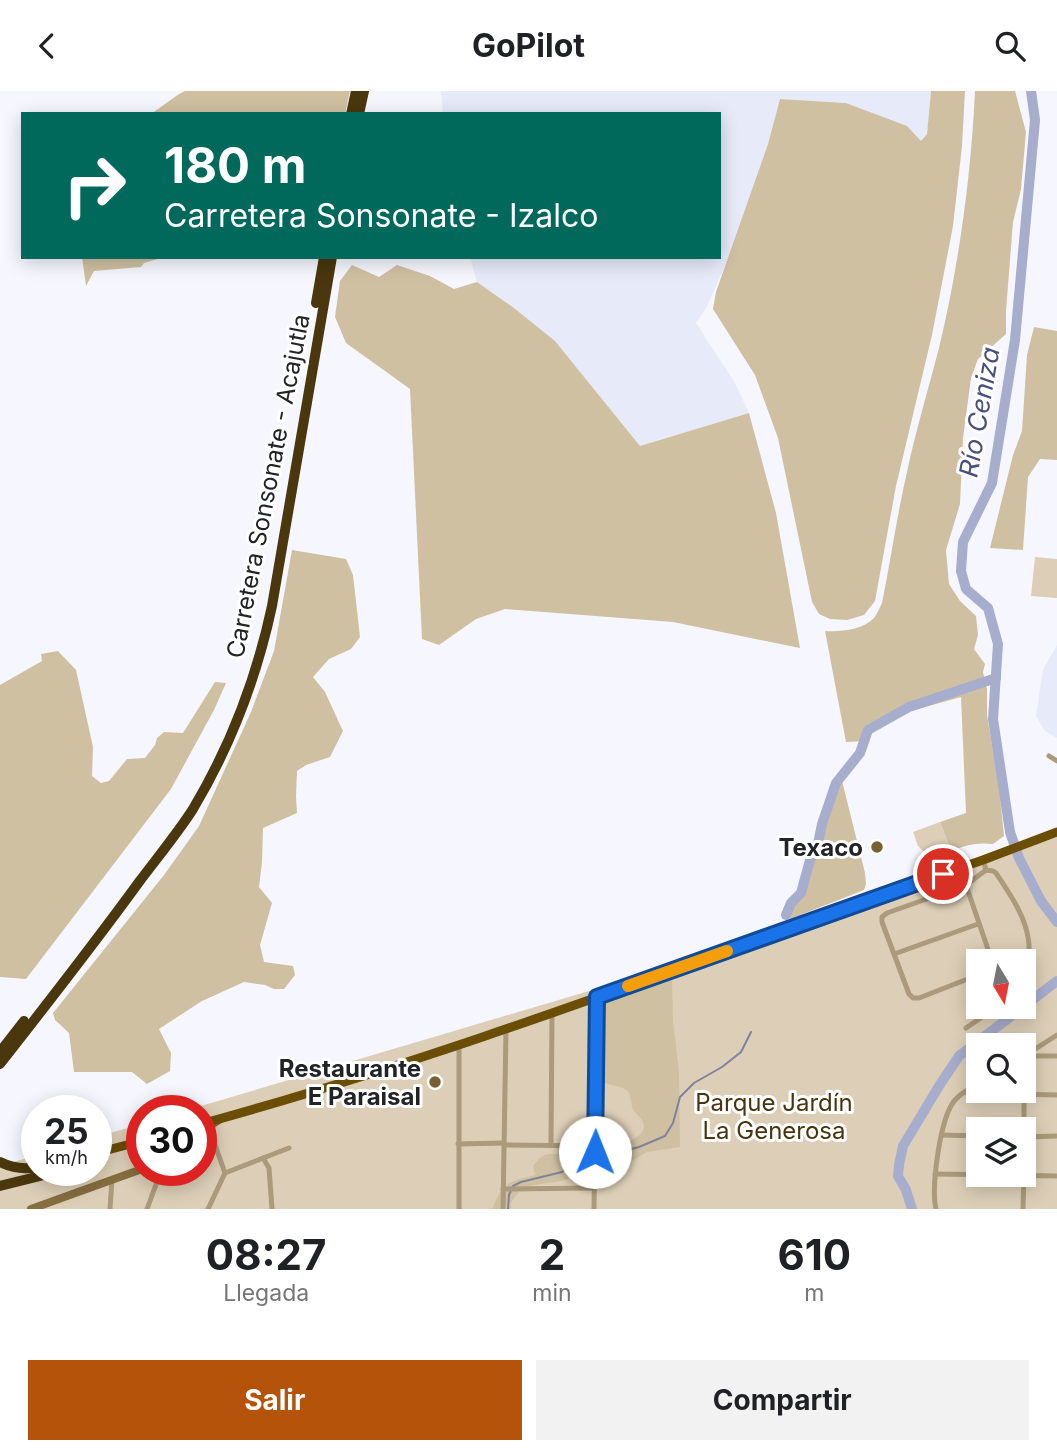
<!DOCTYPE html>
<html lang="es">
<meta charset="utf-8">
<style>
body{margin:0;font-family:Inter,sans-serif;background:#f2f2f2;color:#202124;height:100vh;display:flex;flex-direction:column;font-size:26px;white-space:nowrap}
*{box-sizing:border-box;margin:0}
p{font-size:23px;color:#757577}
.icon{flex:none;width:38px;height:38px;fill:none;stroke:currentColor;stroke-width:2;stroke-linecap:round;stroke-linejoin:round}
.map{position:relative;height:1118px;overflow:hidden}
.side{display:flex;flex-direction:column;background:#fff;flex:1}
.side>*{flex:none}
.guide{position:absolute;left:21px;top:21px;width:700px;height:147px;border-radius:0px;box-shadow:0 4px 18px #0003;background:#00695c;color:#fff;overflow:hidden}
.needle{width:46px;rotate:170deg}
.controls{position:absolute;left:966px;top:858px;display:grid;gap:14px}
.controls a{display:grid;place-items:center;width:70px;height:70px;border-radius:0px;background:#fff;box-shadow:0 4px 18px #0003;font-size:35px}
.speed{position:absolute;left:21px;top:1004px;display:flex;gap:14px;font-size:35px;font-weight:700;text-align:center}
.speed>*{display:grid;place-content:center;width:91px;height:91px;border-radius:50%;background:#fff;box-shadow:0 4px 18px #0003;line-height:1}
.speed small{font-size:18px;font-weight:400}
.speed .limit{border:10px solid #d22;background:#fff;color:#111}
.pin{position:absolute;display:grid;place-items:center;width:60px;height:60px;color:#fff;margin:-30px;border:4px solid #fff;border-radius:50%;box-shadow:0 2px 7px #0007}
.me{position:absolute;width:77px;margin:-38px;rotate:1deg;stroke-linejoin:round;filter:drop-shadow(0 0 5px #0008)}
.turn{display:flex;align-items:center;gap:24px;height:147px;padding:0 28px;font-size:32px}
.turn .icon{width:91px;height:91px;stroke-width:2.5}
.turn b{display:block;font-size:49px;line-height:60px}
.eta{display:flex;justify-content:space-evenly;align-items:center;height:119px;text-align:center}
.eta b{font-size:42px;font-weight:700;line-height:49px}
.cta{display:flex;gap:14px;margin-top:auto;padding:14px 28px}
.cta a{flex:1;height:80px;border-radius:0px;background:#b45309;color:#fff;font-size:28px;font-weight:700;line-height:80px;text-align:center}
.cta a+a{background:#f2f2f2;color:#202124}
header{display:flex;justify-content:space-between;align-items:center;height:91px;padding:0 28px;background:#fff;font-size:32px;font-weight:700}
.map>svg:first-child{display:block}
.built{fill:#e6eaf9}
.green{fill:#ddcfb7;fill-rule:evenodd}
.forest{fill:#d0c0a2}
.lines{fill:none;stroke-linecap:round;stroke-linejoin:round}
.stream{stroke:#7f849a;stroke-width:2}
.river{stroke:#a7adcc;stroke-width:10}
.street{stroke:#ab9a7c;stroke-width:5}
.secondary{stroke:#866e3f;stroke-width:8}
.primary{stroke:#6b4e05;stroke-width:9}
.highway{stroke:#4a370d;stroke-width:10}
.route-casing{stroke:#114b97;stroke-width:18}
.route{stroke:#1a73e8;stroke-width:12}
.slow{stroke:#f59e0b;stroke-width:12}
.poi-dot{fill:#796031;stroke:#fff;stroke-width:2.5}
.labels{text-anchor:middle;dominant-baseline:central;stroke-width:6;stroke-linejoin:round;paint-order:stroke}
.street-label{font-size:24px;fill:#222327;stroke:#fff}
.poi-label{font-size:24px;font-weight:bold;fill:#222327;stroke:#fff;text-anchor:end}
.park-label{font-size:24px;fill:#48350f;stroke:#fff}
.water-label{font-size:26px;font-style:italic;fill:#484f7c;stroke:#fff}
</style>
<header><svg class="icon" aria-label="back" viewBox="0 0 24 24"><path d="M15 5l-7 7 7 7"/></svg>GoPilot<svg class="icon" aria-label="search" viewBox="0 0 24 24"><circle cx="10" cy="10" r="6"/><path d="M15 15l6 6"/></svg></header>
<div class="map">
<svg width="1057" height="1118" viewBox="0 0 1057 1118">
<rect width="100%" height="100%" fill="#f5f6fe"/>
<g class="built">
<polygon points="441,0 931,0 927,43 921,50 864,20 846,12 780,8 768,53 730,164 706,217 696,232 735,292 749,322 640,355 555,250 514,217 477,191 470,166 719,166 719,23 443,23"/>
<polygon points="1057,554 1057,647 1045,640 1036,625 1043,579"/>
</g>
<g class="green">
<polygon points="1035,466 1057,468 1057,507 1031,505"/>
<polygon points="940,731 953,766 935,772 918,755 913,741"/>
<path d="M1057,737V1118H0V1075L37,1064V1080H96V1046L142,1033V1080H201V1020H184L717,862ZM978,870H1024V915H978ZM978,954H1024V999H978ZM978,1038H1024V1083H978Z"/>
</g>
<g class="forest">
<polygon points="185,0 350,0 345,23 151,23 179,3"/>
<polygon points="931,0 965,0 962,55 953,135 932,244 896,395 875,510 864,524 847,529 830,528 819,523 812,511 778,347 755,284 713,218 716,201 768,53 780,8 846,12 907,35 921,50 927,43"/>
<path d="M975,0H1015L1026,41L1021,98L1013,131L1006,220V243L978,268L971,287L963,347L960,413L946,459L949,493L960,510L976,525L978,544L974,558L985,573L983,581L987,598V624L999,696L1004,745L993,753C977,751 966,754 951,760L940,731L966,722L961,606L911,620L871,641L867,650L846,651L825,540C841,541 862,539 874,527C877,523 880,516 882,512C891,468 897,424 907,381C916,339 928,299 939,257C959,173 971,86 975,0Z"/>
<polygon points="82,166 165,166 144,172 141,176 94,180 86,195"/>
<polygon points="352,174 379,186 397,174 430,185 454,198 477,191 514,217 555,250 640,355 749,322 776,422 800,557 673,531 505,518 476,528 439,554 422,548 410,298 346,252 335,226 340,190"/>
<polygon points="1034,236 1057,240 1057,369 1040,368 1028,386 1023,459 990,457 1013,364 1022,340 1027,264"/>
<polygon points="292,459 346,468 353,484 360,546 351,558 329,568 313,586 325,601 343,640 330,666 306,674 297,680 296,706 297,722 263,737 262,771 259,796 272,812 260,854 264,871 293,875 295,884 284,898 274,898 265,894 244,891 202,910 159,938 171,962 170,980 147,993 132,981 74,981 69,942 55,929 53,922 164,784 199,735 251,621 274,560"/>
<polygon points="58,560 76,579 93,656 92,685 101,692 109,690 127,668 145,667 155,654 157,647 164,641 183,642 215,591 226,592 214,619 171,698 26,888 0,886 0,594 42,570 41,563"/>
<polygon points="842,690 865,782 866,793 864,799 790,828 793,813 803,803 810,770 819,753 822,734"/>
<path d="M672,885L673,930L679,980L680,1056L647,1061L630,1071L609,1079L604,1075L602,1061C613,1055 650,1049 643,1031C641,1026 636,1024 633,1018C630,1012 632,1002 625,998C616,993 607,996 600,988L601,912Z"/>
<path d="M589,1059L587,1079C579,1081 575,1086 568,1088C545,1096 523,1087 510,1114L512,1118H492C503,1091 508,1091 535,1084L533,1075C545,1059 547,1064 564,1063C573,1062 581,1060 589,1059Z"/>
</g>
<g class="lines">
<g class="stream">
<polyline points="597,1067 639,1056 665,1045 673,1032 680,1006 694,992 722,976 741,961 751,941"/>
<polyline points="508,1118 509,1104 513,1095 521,1091 562,1081 578,1071 591,1068"/>
</g>
<g class="river">
<polyline points="1031,0 1035,29 1015,249 992,392 963,451 961,480 966,498 988,517 998,553 993,628 1010,741 1019,767 1041,810 1057,831"/>
<polyline points="786,824 791,812 801,802 810,769 818,753 822,733 836,692 860,662 868,639 909,616 996,587"/>
<polyline points="912,1118 906,1099 898,1085 899,1074 903,1055 939,995 959,965 1057,890"/>
</g>
<g class="street">
<polyline points="1049,665 1057,670"/>
<path d="M986,779L993,780L996,782C1020,818 1039,846 1024,890"/>
<polyline points="966,794 992,870"/>
<polyline points="894,863 978,833"/>
<polyline points="978,884 919,907 913,907 909,903 882,831 882,826 887,822 966,794 986,779 983,769"/>
<polyline points="966,937 998,915"/>
<polyline points="1024,965 1057,944"/>
<polyline points="966,1002 1057,1004"/>
<polyline points="209,1037 225,1082"/>
<polyline points="942,1044 978,1045"/>
<polyline points="1024,1046 1057,1045"/>
<polyline points="458,1053 504,1052"/>
<polyline points="504,1054 595,1055"/>
<polyline points="551,1054 552,922"/>
<polyline points="263,1067 269,1077 272,1118"/>
<polyline points="1024,1073 1024,965 1057,965"/>
<polyline points="935,1083 1057,1085"/>
<polyline points="503,1098 594,1097"/>
<polyline points="110,1118 112,1088"/>
<polyline points="147,1118 161,1080"/>
<polyline points="208,1118 225,1082 289,1057"/>
<polyline points="459,1118 459,954"/>
<polyline points="503,1118 506,938"/>
<polyline points="594,1118 597,906"/>
<path d="M936,1118C931,1096 940,1026 955,1009C961,1002 970,997 978,993"/>
<polyline points="1023,1118 1024,1083"/>
</g>
<g class="secondary">
<polyline points="201,1041 219,1029"/>
<polyline points="31,1118 142,1078"/>
</g>
<g class="primary">
<path d="M201,1033C467,960 723,859 983,769L1057,741"/>
<polyline points="96,1062 142,1050"/>
</g>
<g class="highway">
<polyline points="351,23 356,0"/>
<polyline points="359,23 364,0"/>
<polyline points="316,212 324,166"/>
<polyline points="0,961 24,930"/>
<path d="M0,973C47,913 94,853 139,791C157,767 177,743 193,718C230,656 257,585 272,515L332,166"/>
<path d="M0,1071C12,1077 23,1079 37,1076"/>
<polyline points="0,1095 44,1084 54,1080"/>
</g>
</g>
<g class="lines">
<g class="route-casing">
<polyline id="route" points="595,1061 597,906 943,783"/>
</g>
<use href="#route" class="route"/>
<polyline class="slow" points="628,895 727,860"/>
</g>
<g class="poi-dot">
<circle cx="877" cy="756" r="7"/>
<circle cx="435" cy="991" r="7"/>
</g>
<g class="labels">
<g class="street-label">
<text transform="translate(268 395) rotate(-79)">Carretera Sonsonate - Acajutla</text>
</g>
<g class="poi-label">
<text x="863" y="756">Texaco</text>
<text x="421" y="977">Restaurante<tspan x="421" dy="28">E Paraisal</tspan></text>
</g>
<g class="park-label">
<text x="774" y="1011">Parque Jardín<tspan x="774" dy="28">La Generosa</tspan></text>
</g>
<g class="water-label">
<text transform="translate(979 321) rotate(-80)">Río Ceniza</text>
</g>
</g>
</svg>
<div class="controls">
<a><svg class="needle" viewBox="-14 -14 28 28"><path d="M0-13l5 13h-10z" fill="#e53935"/><path d="M0 13l5-13h-10z" fill="#757577"/></svg></a>
<a><svg class="icon" aria-label="search" viewBox="0 0 24 24"><circle cx="10" cy="10" r="6"/><path d="M15 15l6 6"/></svg></a>
<a><svg class="icon" aria-label="layers" viewBox="0 0 24 24"><path d="M12 4l9 5-9 5-9-5zM3 14l9 5 9-5"/></svg></a>
</div>
<div class="speed"><div>25<small>km/h</small></div><div class="limit">30</div></div>
<div class="pin" style="left:943px;top:783px;background:#d93025"><svg class="icon" aria-label="arrive" viewBox="0 0 24 24"><path d="M6 21V4h12l-3 4 3 4H6"/></svg></div>
<svg class="me" style="left:595px;top:1061px" viewBox="-20 -20 40 40"><circle r="19" fill="#fff"/><path d="M0-13L10 11 0 6-10 11z" fill="#1a73e8"/></svg>
<div class="guide">
<div class="turn"><svg class="icon" aria-label="right" viewBox="0 0 24 24"><path d="M7 20v-9h11M14 6l5 5-5 5"/></svg><div><b>180 m</b>Carretera Sonsonate - Izalco</div></div>
</div>
</div>
<section class="side">
<div class="eta">
<div><b>08:27</b><p>Llegada</p></div>
<div><b>2</b><p>min</p></div>
<div><b>610</b><p>m</p></div>
</div>
<div class="cta"><a>Salir</a><a>Compartir</a></div>
</section>
